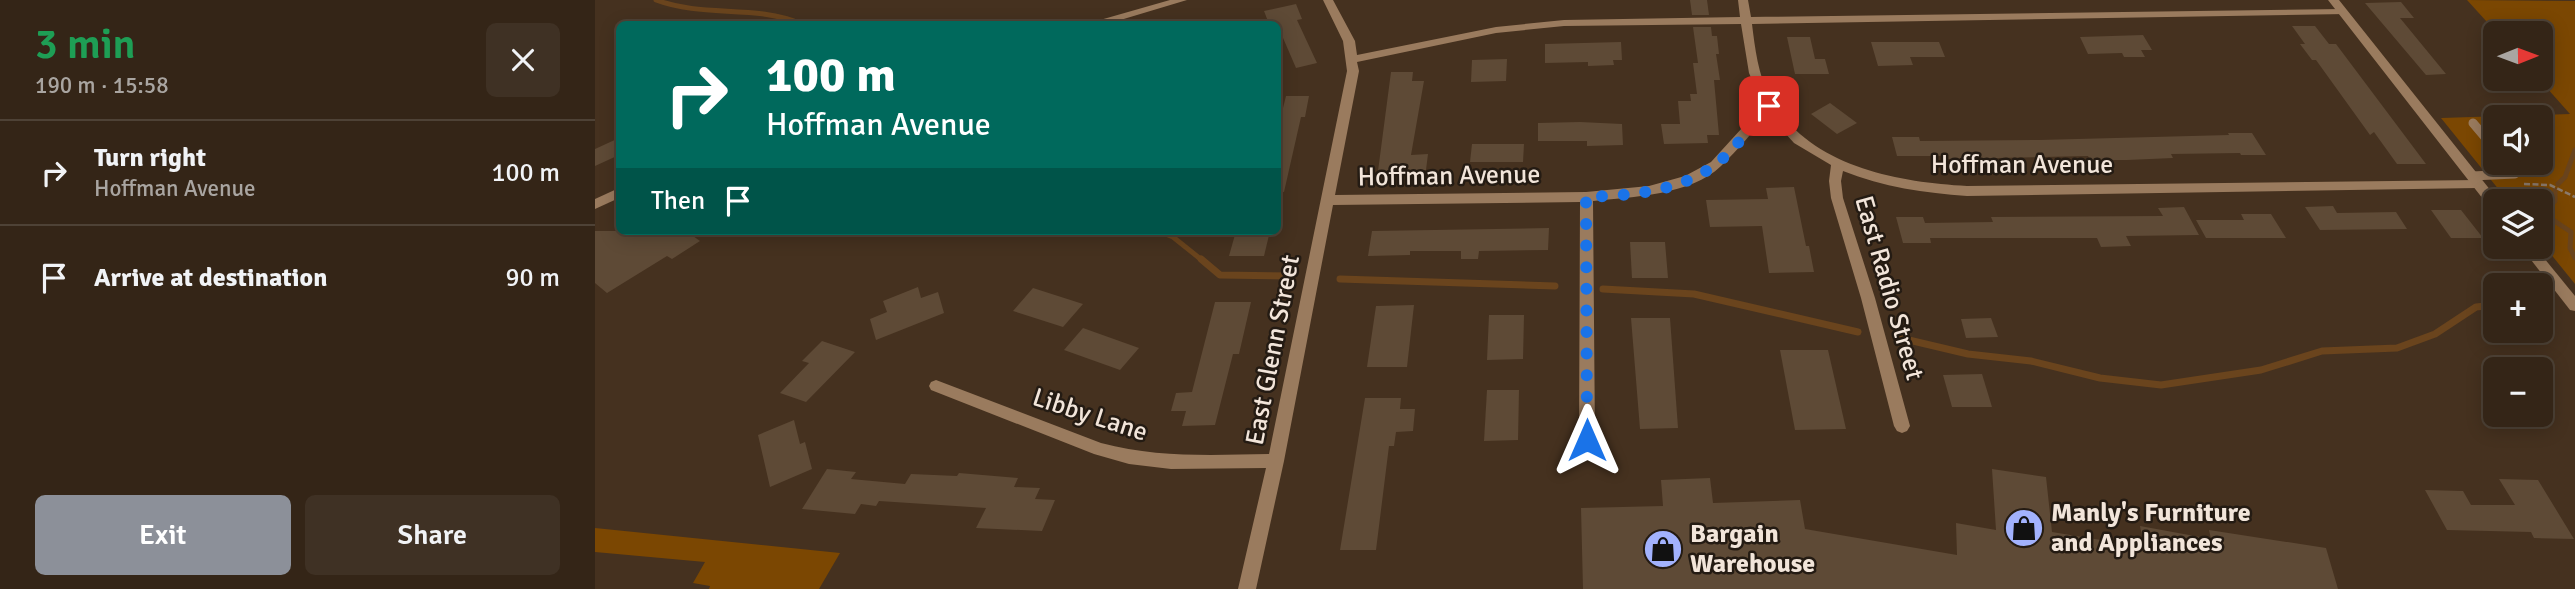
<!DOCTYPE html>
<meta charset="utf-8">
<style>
body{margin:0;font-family:Signika,sans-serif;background:#3f3124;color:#f1f3f6;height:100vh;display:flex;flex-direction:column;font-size:26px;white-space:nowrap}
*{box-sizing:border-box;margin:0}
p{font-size:23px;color:#a9a5a1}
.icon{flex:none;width:38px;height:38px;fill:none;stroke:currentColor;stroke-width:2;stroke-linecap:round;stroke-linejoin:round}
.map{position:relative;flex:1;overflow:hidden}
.side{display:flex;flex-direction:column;background:#342517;width:595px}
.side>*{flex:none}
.hud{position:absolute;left:21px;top:21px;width:665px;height:214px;border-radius:10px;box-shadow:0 4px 18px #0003,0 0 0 2px #4e4236;background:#00695c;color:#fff;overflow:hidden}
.needle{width:46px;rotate:89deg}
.controls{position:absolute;left:1888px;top:21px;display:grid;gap:14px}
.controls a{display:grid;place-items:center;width:70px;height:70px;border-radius:10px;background:#342517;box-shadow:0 4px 18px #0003,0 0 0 2px #4e4236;font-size:35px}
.pin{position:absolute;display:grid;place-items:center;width:60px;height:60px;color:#fff;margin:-30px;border-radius:14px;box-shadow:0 4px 10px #0006}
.me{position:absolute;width:77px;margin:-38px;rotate:0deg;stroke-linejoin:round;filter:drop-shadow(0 0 5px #0008)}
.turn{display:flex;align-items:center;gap:24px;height:147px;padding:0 35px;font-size:32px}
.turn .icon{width:91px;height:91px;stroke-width:2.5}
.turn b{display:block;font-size:49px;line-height:60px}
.then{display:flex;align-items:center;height:66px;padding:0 35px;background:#0003;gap:14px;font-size:26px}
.round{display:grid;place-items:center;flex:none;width:74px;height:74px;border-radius:10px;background:#3f3124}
.overview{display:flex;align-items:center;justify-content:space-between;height:119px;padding:0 35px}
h1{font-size:42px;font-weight:600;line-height:52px;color:#1e9e55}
.cta{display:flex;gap:14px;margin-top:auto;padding:14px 35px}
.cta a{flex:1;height:80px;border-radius:10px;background:#8c9099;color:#fff;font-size:28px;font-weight:600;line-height:80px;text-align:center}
.cta a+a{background:#3f3124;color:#f1f3f6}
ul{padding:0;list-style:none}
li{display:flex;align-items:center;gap:21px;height:105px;padding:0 35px;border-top:2px solid #4e4236}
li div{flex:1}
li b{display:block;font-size:26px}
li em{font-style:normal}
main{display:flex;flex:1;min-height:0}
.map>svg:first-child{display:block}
.green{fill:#7b4702;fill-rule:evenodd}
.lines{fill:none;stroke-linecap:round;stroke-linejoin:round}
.stream-far1{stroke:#6a441d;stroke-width:5}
.stream{stroke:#6a441d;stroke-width:7}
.building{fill:#5e4a36}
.path{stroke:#8b7a6b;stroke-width:2.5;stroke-dasharray:6 2.5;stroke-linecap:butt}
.service{stroke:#9a7b5e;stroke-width:9}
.minor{fill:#9a7b5e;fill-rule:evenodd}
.tertiary{fill:#9a7b5e;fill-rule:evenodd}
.route{stroke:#1a73e8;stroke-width:12;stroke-dasharray:0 21.6}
.labels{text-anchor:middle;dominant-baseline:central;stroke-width:5;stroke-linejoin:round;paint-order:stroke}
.street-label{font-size:26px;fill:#f2e5da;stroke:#241b13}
.poi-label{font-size:26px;font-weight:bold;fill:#f2e5da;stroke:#241b13;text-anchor:start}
</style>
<main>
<section class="side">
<div class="overview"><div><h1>3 min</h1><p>190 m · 15:58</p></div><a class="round"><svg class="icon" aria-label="close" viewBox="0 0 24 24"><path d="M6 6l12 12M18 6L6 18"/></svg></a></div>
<ul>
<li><svg class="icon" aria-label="right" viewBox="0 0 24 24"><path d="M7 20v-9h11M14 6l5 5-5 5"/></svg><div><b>Turn right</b><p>Hoffman Avenue</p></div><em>100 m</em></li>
<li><svg class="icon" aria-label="arrive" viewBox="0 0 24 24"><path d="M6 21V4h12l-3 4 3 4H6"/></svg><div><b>Arrive at destination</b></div><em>90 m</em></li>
</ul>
<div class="cta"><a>Exit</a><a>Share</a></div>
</section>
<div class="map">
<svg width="1980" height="589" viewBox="0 0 1980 589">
<rect width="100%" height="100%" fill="#45311f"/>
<g class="green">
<path d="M1872,0L1980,1V284L1946,242V201H1913L1846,118L1975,114L1944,79L1946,33H1902ZM1900,117H1946V163H1900Z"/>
<polygon points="0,528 245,553 224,589 114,589 115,586 98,583 110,562 0,552"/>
</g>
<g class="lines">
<g class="stream-far1">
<path d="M61,0C109,18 160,4 207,24"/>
<polyline points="1963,184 1970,177 1980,150"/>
<polyline points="1960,190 1960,201 1952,209 1955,218 1976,232 1975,248 1980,258"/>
<polyline points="563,231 578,237 608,261"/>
</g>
<g class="stream">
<polyline points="606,259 625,275 698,276"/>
<polyline points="745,279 960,286"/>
<polyline points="1008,289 1099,294 1263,332"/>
<polyline points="1301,337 1373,354 1436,361 1505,378 1566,385 1666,370 1727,351 1802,348 1840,334 1881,307 1900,305"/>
</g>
</g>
<g class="building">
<polygon points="1095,0 1112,0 1114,15 1097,15"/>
<polygon points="1806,2 1819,18 1805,18 1851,74 1831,75 1770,3"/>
<polygon points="701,4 707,19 702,20 722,63 701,68 682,24 674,24 669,11"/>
<polygon points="1697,26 1720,26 1734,44 1741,44 1831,164 1802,164 1779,132 1775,135 1721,60 1717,60 1705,44 1710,44"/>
<polygon points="1098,27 1116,27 1117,36 1122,36 1124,54 1121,54 1125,80 1119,80 1124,135 1112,135 1113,143 1069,144 1066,124 1085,124 1083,101 1096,101 1095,94 1102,94 1098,63 1103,63"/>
<polygon points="1548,35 1557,50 1546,50 1550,57 1529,57 1527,53 1493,54 1485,37"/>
<polygon points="1192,37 1215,37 1220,59 1230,59 1234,74 1200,74"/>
<polygon points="1026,42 1027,60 1018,60 1019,65 993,66 993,62 950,63 950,44"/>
<polygon points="1276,42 1344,42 1350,57 1315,57 1318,65 1283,66"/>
<polygon points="912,59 911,81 876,82 877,60"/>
<polygon points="796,72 818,72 817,81 829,81 816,155 833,154 831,170 783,171"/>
<polygon points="691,96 714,96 710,117 706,117 689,192 682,191 682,132"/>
<polygon points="1235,103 1262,123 1242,134 1216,114"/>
<polygon points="985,122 1027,124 1028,145 992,146 992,141 943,141 943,123"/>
<polygon points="1633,133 1657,133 1671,155 1646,155 1645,153 1576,154 1578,158 1532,160 1495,160 1493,156 1353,159 1353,156 1302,156 1297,137 1324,137 1325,141 1444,140 1634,135"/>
<polygon points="24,138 24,155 0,166 0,149"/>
<polygon points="877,144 929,144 928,162 875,162"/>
<polygon points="1199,187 1211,246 1214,246 1219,272 1174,273 1167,226 1115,227 1111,200 1173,199 1171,188"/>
<polygon points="1738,206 1742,213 1801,212 1812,229 1725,230 1710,207"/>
<polygon points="1589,207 1604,235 1531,236 1536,246 1506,247 1502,238 1335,238 1336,243 1308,243 1301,217 1328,217 1330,223 1398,222 1396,217 1568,216 1563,208"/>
<polygon points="1836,210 1866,210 1888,238 1856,238"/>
<polygon points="1646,214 1676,214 1691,238 1611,238 1601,220 1649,220"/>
<polygon points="954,228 953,250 884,251 883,259 866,259 866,251 815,251 815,255 773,256 777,231"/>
<polygon points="0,231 91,231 105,241 77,259 72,256 12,293 0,283"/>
<polygon points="641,231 675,231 669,256 634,256"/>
<polygon points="1035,242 1070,242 1073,278 1037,278"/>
<polygon points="323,287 326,298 343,292 349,313 281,340 275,319 292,312 288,301"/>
<polygon points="438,288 488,304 468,327 418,311"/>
<polygon points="620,302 656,302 644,354 638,354 620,425 587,426 591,411 576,411 581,393 597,392"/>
<polygon points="819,305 812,367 772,367 781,306"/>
<polygon points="894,315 929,315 928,359 892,360"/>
<polygon points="1036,318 1075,318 1083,428 1045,429"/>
<polygon points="1396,318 1403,337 1371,338 1366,319"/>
<polygon points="488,328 544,348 525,370 469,350"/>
<polygon points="227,341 260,352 211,402 185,393 214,363 207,361"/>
<polygon points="1185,350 1233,350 1251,429 1200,430"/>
<polygon points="1387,374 1397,407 1357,407 1348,375"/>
<polygon points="892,390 924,390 923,440 889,441"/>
<polygon points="770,398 806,398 805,409 820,409 818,431 801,432 799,446 794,446 781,550 745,550"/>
<polygon points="199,420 205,444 210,442 217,469 175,487 163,435"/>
<polygon points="232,469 261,472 256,479 310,484 316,474 362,476 364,473 423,478 419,487 445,488 440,499 460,500 447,531 381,528 391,508 284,501 281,506 266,504 260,514 207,509"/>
<polygon points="1397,469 1451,477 1457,532 1549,547 1545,526 1616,539 1614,530 1731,548 1743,589 988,589 986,508 1068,506 1066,480 1115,478 1118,503 1205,500 1210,529 1362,555 1361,523 1401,530"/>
<polygon points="1904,479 1943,480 1979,539 1939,538 1936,532 1852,530 1830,490 1868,491 1876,505 1920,505"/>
</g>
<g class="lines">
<polyline class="path" points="1929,184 1955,185 1980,197"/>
<g class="service">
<polyline points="1878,123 1900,149"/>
<polyline points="1877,176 1920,174 1911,163"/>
</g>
<path class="minor" d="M728,0H738L760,41L762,55L901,27L969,20L1145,17L1143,0H1153L1156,17L1747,9L1752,12L1751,14L1157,24C1160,48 1163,75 1175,97C1213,166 1300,182 1372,186L1883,180L1889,184L1883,188L1372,196C1330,193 1288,187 1248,171L1246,181L1248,198L1280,298L1315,426L1312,431L1307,433L1302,431L1299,426L1266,298L1236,198L1234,181L1236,165L1199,143L1173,114C1158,131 1143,150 1126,166C1096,195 1037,197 998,201L1000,440L998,445L992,447L986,445L984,440L985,202L738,205L689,461L661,589H643L671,468L576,469L534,464L499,454L336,390L334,386L336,382L341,380L506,443C562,458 617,455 674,454L752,71L748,41ZM1146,24L1154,73L1168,105L1116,162L1090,176L1054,186L991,192L740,195L764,71L762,62L901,33L969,26Z"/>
<g class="tertiary">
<polygon points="575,0 592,0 512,24 496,24 498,22"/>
<polygon points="1733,0 1744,0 1904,201 1900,201 1900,209 1895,208"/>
<polygon points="24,188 24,198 0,209 0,199"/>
<polygon points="1926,247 1940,247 1980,296 1980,311 1975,310"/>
</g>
</g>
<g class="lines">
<path class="route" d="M992,440L991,197C1037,195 1090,192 1126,160C1144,144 1158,124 1174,106"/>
</g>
<defs>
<g id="shop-disc" transform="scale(2.0125)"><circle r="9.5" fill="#a2b2fd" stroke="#241b13"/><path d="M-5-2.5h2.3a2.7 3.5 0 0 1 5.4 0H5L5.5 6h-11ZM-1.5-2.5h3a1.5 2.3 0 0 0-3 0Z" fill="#111"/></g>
</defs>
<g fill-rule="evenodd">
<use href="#shop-disc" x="1429" y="528"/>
<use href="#shop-disc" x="1068" y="549"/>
</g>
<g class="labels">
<g class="street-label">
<text x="1427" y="165">Hoffman Avenue</text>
<text transform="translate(854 176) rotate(-1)">Hoffman Avenue</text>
<text transform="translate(1294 288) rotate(74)">East Radio Street</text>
<text transform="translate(678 350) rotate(-79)">East Glenn Street</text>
<text transform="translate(495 415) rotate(18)">Libby Lane</text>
</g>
<g class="poi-label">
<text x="1456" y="513">Manly's Furniture<tspan x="1456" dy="30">and Appliances</tspan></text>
<text x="1095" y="534">Bargain<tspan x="1095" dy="30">Warehouse</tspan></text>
</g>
</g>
</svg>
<div class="controls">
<a><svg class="needle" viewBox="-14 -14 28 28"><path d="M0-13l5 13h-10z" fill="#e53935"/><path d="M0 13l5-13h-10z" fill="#a9a5a1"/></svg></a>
<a><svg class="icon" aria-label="sound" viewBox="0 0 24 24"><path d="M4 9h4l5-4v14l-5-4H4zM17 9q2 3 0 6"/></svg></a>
<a><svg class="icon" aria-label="layers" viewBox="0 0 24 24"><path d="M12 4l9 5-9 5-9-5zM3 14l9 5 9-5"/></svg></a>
<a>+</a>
<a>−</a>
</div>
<div class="pin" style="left:1174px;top:106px;background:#d93025"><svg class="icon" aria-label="arrive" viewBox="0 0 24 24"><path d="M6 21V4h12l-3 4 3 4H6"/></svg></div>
<svg class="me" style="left:992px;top:440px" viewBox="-20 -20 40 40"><path d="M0-17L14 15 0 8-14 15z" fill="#1a73e8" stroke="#fff" stroke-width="4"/></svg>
<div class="hud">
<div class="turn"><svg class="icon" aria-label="right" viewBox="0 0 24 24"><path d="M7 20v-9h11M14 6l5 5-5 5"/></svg><div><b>100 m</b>Hoffman Avenue</div></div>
<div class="then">Then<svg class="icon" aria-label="arrive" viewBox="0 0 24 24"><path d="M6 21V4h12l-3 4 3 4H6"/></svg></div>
</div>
</div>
</main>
